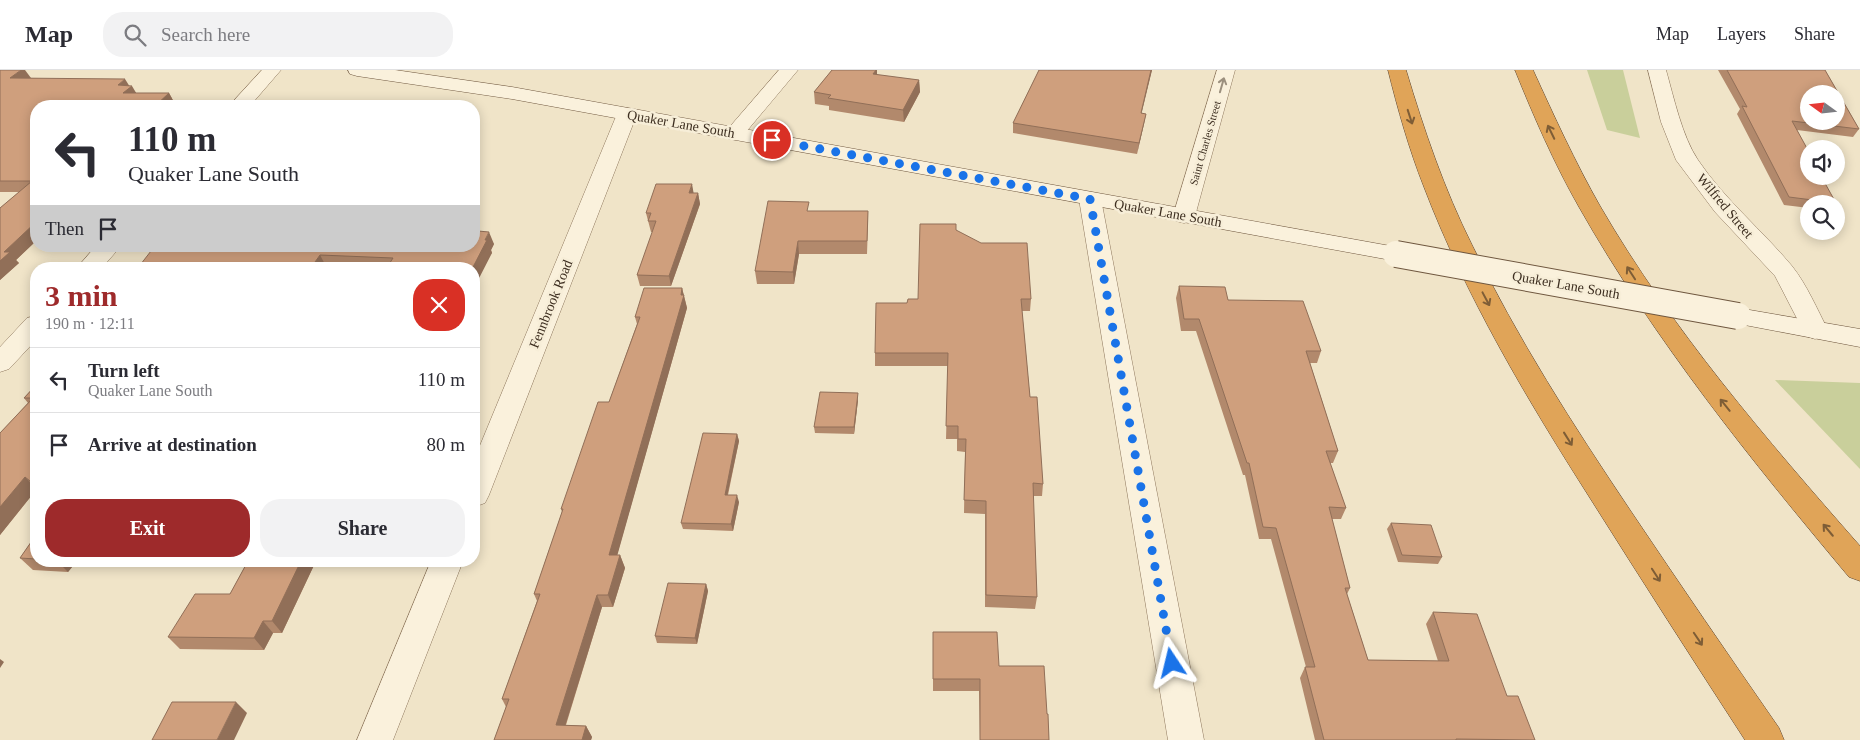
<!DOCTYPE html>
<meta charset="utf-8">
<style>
body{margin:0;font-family:Georgia,serif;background:#f2f2f3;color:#2b2b33;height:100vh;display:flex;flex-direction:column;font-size:19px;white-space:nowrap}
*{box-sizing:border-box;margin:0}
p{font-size:16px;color:#7c7c81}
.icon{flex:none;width:28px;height:28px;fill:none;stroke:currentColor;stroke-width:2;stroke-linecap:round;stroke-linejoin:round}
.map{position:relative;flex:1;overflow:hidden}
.panel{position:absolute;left:30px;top:192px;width:450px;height:305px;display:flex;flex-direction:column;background:#fff;border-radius:20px;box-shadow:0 2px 12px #0003}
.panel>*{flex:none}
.hud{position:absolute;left:30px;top:30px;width:450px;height:152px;border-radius:20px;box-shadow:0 2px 12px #0003;background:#fff;color:#2b2b33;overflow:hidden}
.needle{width:32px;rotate:285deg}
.buttons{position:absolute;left:1800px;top:15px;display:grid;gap:10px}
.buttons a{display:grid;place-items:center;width:45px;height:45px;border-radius:50%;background:#fff;box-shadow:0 2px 12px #0003;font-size:25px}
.pin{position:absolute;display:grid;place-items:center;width:42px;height:42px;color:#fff;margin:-21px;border:2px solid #fff;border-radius:50%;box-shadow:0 1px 5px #0007}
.me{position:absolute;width:55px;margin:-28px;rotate:350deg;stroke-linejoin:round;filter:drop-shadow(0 0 4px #0008)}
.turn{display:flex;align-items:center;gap:18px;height:105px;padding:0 15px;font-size:22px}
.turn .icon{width:65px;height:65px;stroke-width:2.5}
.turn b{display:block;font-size:35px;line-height:42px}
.then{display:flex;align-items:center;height:48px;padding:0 15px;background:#0003;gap:10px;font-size:19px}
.round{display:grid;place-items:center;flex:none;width:52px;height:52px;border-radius:20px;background:#f2f2f3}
.head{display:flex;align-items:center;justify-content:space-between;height:85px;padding:0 15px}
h1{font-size:30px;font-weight:800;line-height:38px;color:#9e2a2b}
.button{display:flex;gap:10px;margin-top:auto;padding:10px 15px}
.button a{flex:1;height:58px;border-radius:20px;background:#9e2a2b;color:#fff;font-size:20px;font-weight:800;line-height:58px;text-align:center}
.button a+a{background:#f2f2f3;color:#2b2b33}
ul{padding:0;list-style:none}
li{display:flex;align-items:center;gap:15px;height:65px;padding:0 15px;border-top:1px solid #e1e1e2}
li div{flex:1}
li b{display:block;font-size:19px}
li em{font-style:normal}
header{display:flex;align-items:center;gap:30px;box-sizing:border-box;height:70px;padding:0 25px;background:#fff;border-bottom:1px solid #e1e1e2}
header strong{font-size:24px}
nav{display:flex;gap:28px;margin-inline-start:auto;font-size:18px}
.search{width:350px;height:45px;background:#f2f2f3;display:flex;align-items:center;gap:12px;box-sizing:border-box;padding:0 18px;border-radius:20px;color:#7c7c81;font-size:19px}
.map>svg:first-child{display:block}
.green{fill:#c9cf9b}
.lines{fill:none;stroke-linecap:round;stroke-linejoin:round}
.street-casing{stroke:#8d765c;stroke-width:1}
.secondary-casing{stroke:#6f573f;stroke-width:1}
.highway-casing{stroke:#5b4430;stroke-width:1}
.street{fill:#faf1dc;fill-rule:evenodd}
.secondary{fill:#faf1dc;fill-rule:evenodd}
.highway{fill:#e0a458;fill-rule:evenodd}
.secondary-bridge-casing{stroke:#6f573f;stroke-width:28;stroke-linecap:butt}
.secondary-bridge{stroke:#faf1dc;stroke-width:26}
.wall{fill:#b2896c}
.shaded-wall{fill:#916f58}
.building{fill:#cf9f7d;stroke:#916f58;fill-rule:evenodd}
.oneway{stroke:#9c907e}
.oneway2{stroke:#7e5d36}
.route{stroke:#1a73e8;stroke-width:9;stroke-dasharray:0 16.2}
.labels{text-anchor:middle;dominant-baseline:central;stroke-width:5;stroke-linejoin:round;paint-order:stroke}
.far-street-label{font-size:11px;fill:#3d2e20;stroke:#f7eed8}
.street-label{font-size:14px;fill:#3d2e20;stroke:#f7eed8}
</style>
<header>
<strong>Map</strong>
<div class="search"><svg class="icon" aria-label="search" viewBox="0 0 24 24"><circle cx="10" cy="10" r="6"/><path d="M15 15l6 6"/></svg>Search here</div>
<nav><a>Map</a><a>Layers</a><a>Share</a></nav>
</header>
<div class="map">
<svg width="1860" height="670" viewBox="0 0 1860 670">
<rect width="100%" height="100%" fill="#f0e4c8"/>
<g class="green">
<polygon points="1587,0 1623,0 1640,68 1607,60"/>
<polygon points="1775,310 1860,313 1860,399"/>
</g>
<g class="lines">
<g class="street-casing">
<g id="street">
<polygon points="262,0 281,0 250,36 229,36"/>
<polygon points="779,0 798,0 741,68 734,70 727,68 724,64 727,60"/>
<polygon points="1217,0 1235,0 1195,146 1192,151 1184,153 1176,151 1173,146"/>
<path d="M1648,0H1666C1674,28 1682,66 1698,90C1725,130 1762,160 1792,196C1807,215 1817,239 1828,260L1824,266L1815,269L1806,266L1775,206L1715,142L1676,90L1661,52Z"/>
<polygon points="627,38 634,40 637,44 489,425 485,433 474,437 474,390 617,44 620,40"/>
<polygon points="1090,122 1098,124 1101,129 1204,670 1168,670 1079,129 1082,124"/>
<polygon points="96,176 121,176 101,199 76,199"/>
<polygon points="36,246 36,270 9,299 0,302 0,277 27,248"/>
<polygon points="431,491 463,491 393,670 357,670"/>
</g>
</g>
<g class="secondary-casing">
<g id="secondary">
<polygon points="348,0 395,0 512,17 1396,177 1404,179 1408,184 1404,189 1396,191 512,29 357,6 350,4"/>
<polygon points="1738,238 1860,259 1860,277 1729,252 1725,246 1729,240"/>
</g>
</g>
<g class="highway-casing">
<g id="highway">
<path d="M1388,0H1406C1424,60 1444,119 1472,175C1517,268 1573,355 1630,440C1679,513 1729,586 1779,658L1784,670H1745C1693,590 1641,509 1590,428C1527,329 1466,227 1424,117C1409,79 1398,40 1388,0Z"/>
<path d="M1515,0H1533C1554,46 1575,92 1600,136C1672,260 1766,369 1860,476V511L1849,507C1751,390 1655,271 1579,137C1554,93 1534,47 1515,0Z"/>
</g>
</g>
<use href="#street" class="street"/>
<use href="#secondary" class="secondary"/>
<use href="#highway" class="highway"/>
<g class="secondary-bridge-casing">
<polyline id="secondary-bridge" points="1396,184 1738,246"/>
</g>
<use href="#secondary-bridge" class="secondary-bridge"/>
</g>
<g class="wall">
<polygon points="0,0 31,8 129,16 136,23 169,23 175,34 172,36 36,36 36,171 16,190 19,193 0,210 0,138 19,122 0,122"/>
<polygon points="832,0 877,0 877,5 919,10 920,22 904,52 829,40 829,36 815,34 814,22"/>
<polygon points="1039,0 1152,0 1141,43 1146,44 1137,84 1013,63 1013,53"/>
<polygon points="1718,0 1825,0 1859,59 1853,67 1797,60 1835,134 1809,134 1809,138 1784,135 1737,44 1740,39"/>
<polygon points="694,123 698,123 700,134 671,216 640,216 637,205 653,162 651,162 646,143"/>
<polygon points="810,141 868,141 868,154 867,184 799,184 794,214 757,214 755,201"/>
<polygon points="956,160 1031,229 1030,241 1022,241 1030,327 1043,414 1042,426 1033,426 1037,527 1035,539 985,537 985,444 964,443 965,382 957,381 957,369 946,369 948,296 875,296 875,283 907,233 918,229"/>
<polygon points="481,162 494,174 491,180 492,183 474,199 357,199 327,198 137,199"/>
<polygon points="1179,216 1228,230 1321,281 1317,293 1310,293 1338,381 1333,393 1330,393 1346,438 1341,449 1332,449 1350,518 1347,524 1368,590 1438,591 1426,554 1433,542 1507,626 1535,670 1315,670 1300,608 1305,597 1306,597 1271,469 1259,469 1245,405 1243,405 1196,261 1181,261 1176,228"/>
<polygon points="682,218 687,238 617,485 620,485 625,498 613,537 602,537 566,655 586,656 592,667 591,670 494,670 506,637 502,629 537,531 534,524 562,442 561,439 609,332 637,254 635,247"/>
<polygon points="36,315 36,420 0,465 0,363 28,333 24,328"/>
<polygon points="858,330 854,364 815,363 814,357"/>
<polygon points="737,364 739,371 728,425 739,432 733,461 683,459 681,453"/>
<polygon points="1391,453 1442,487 1438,494 1398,492 1387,459"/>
<polygon points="36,465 36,491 77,491 68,502 33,500 20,488"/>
<polygon points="248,491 316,491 282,563 273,563 264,580 180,579 168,567 230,524"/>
<polygon points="706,514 708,521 697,574 657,573 655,566"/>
<polygon points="933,562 999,596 1047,644 1049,670 980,670 979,621 933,621"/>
</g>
<g class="shaded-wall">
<polygon points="21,0 25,0 31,8 10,8"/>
<polygon points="876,0 877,0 877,10 873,4"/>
<polygon points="1151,0 1152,0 1139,54 1141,43"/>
<polygon points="125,9 130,17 132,16 138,26 130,33 118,15"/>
<polygon points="919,10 920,22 904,52 903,40"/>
<polygon points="169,23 175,34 172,36 155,36"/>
<polygon points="1146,44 1144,54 1137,84 1139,73"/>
<polygon points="692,114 694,125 689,123"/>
<polygon points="698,123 700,134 671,216 669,206"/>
<polygon points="36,152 36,171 16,190 19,193 0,210 0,190 4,182"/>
<polygon points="489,162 494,174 491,180 492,183 474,218 474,199 472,199"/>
<polygon points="798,171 799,184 794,214 793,202"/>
<polygon points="320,185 327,198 326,199 310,199"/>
<polygon points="682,218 687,238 614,497 609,485"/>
<polygon points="858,323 858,330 854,364 854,357"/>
<polygon points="737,364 739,371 726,431 725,425"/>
<polygon points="25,407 36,419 36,420 0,465 0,437"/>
<polygon points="737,425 739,432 733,461 731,454"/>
<polygon points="620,485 625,498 613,537 608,525"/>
<polygon points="57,491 77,491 68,502"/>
<polygon points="301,491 316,491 282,563 272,551"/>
<polygon points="706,514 708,521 697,574 695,568"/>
<polygon points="597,525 602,537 562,666 556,655"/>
<polygon points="263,551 273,563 264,580 254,568"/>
<polygon points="0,589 4,592 0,598"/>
<polygon points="236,632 247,643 234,670 217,670"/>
<polygon points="586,656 592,667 591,670 582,670"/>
</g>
<g class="building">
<polygon points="0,0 21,0 10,8 125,9 118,15 132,16 123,23 169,23 155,36 36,36 36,152 4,182 10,182 0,191 0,138 32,111 0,111"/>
<polygon points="832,0 876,0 873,4 919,10 903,40 828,28 831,25 814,22"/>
<polygon points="1039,0 1151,0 1141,43 1146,44 1139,73 1013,53"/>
<path d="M1727,0H1825L1859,59L1792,51L1809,82V106H1821L1836,133L1789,127L1742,36L1747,37ZM1809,24H1836V51H1809Z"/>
<polygon points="656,114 692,114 689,123 698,123 669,206 637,205 656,151 648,151 651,143 646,143"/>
<polygon points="768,131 809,132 807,141 868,141 867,171 798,171 793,202 755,201"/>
<polygon points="920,154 956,154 956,160 981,173 1027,173 1031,229 1021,229 1030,327 1037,327 1043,414 1033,413 1037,527 986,525 986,431 964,430 966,369 958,369 958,356 946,356 948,283 875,283 876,233 907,233 908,229 918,229"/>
<polygon points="474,158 480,159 478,161 489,162 485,170 487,170 472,199 386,199 393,188 320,185 310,199 137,199 151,181 156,176 474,176"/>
<polygon points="1179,216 1225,217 1228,230 1303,231 1321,281 1306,281 1338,381 1326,381 1346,438 1329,437 1350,518 1345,518 1368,590 1449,591 1433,542 1477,544 1507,626 1518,626 1535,670 1456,669 1456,670 1324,670 1305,597 1315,597 1276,458 1263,457 1249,393 1247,393 1199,249 1184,249"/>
<polygon points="644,218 682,218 681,225 684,225 609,485 620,485 608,525 597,525 556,655 586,656 582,670 494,670 509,629 502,629 540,524 534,524 563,439 561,439 598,332 609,332 640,247 635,247"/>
<polygon points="36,315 36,416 25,407 0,437 0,363 33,328 24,328"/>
<polygon points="820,322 858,323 854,357 814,357"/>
<polygon points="703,363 737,364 725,425 737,425 731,454 681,453"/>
<polygon points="1391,453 1431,455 1442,487 1402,485"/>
<polygon points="36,465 36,489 20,488"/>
<polygon points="248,491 301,491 272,551 263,551 254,568 168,567 195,524 230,524"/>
<polygon points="668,513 706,514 695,568 655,566"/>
<polygon points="933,562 997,562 999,596 1044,596 1047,644 1048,644 1049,670 980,670 980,609 933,609"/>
<polygon points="172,632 236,632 217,670 152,670"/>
</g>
<defs><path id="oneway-shaft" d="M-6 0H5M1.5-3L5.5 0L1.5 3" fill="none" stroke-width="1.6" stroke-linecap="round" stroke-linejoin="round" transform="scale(1.25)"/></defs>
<use class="oneway" href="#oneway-shaft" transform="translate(1222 15) rotate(-74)"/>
<g class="oneway2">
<use href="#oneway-shaft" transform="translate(1410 47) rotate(72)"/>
<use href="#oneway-shaft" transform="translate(1551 62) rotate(-116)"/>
<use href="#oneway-shaft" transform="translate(1631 203) rotate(-123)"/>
<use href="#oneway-shaft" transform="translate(1486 229) rotate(62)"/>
<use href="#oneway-shaft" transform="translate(1725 335) rotate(-129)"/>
<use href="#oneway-shaft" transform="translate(1568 369) rotate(58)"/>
<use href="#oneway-shaft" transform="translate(1828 460) rotate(-130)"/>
<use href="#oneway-shaft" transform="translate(1656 505) rotate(57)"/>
<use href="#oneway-shaft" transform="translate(1698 569) rotate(56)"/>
</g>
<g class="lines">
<polyline class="route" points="772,70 1090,129 1172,593"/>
</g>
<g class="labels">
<g class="far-street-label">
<text transform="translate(1205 73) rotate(-74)">Saint Charles Street</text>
</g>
<g class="street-label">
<text transform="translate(681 54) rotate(10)">Quaker Lane South</text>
<text transform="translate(1725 136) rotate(50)">Wilfred Street</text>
<text transform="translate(1168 143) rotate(10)">Quaker Lane South</text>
<text transform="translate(1566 215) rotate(10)">Quaker Lane South</text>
<text transform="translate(551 234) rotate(-68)">Fennbrook Road</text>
</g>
</g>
</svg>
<div class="buttons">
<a><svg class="needle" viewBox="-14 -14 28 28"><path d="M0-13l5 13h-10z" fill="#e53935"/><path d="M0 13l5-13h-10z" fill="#7c7c81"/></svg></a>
<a><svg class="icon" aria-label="sound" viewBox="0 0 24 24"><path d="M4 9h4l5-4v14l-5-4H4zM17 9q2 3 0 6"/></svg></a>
<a><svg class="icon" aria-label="search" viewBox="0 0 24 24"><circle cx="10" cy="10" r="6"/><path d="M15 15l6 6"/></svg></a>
</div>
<div class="pin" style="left:772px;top:70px;background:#d93025"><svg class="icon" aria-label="arrive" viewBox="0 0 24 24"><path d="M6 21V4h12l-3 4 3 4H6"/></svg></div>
<svg class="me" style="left:1172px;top:593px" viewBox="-20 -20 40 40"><path d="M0-17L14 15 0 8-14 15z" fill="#1a73e8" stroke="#fff" stroke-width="4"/></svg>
<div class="hud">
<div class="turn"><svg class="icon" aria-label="left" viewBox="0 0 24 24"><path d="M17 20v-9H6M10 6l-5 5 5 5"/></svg><div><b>110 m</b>Quaker Lane South</div></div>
<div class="then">Then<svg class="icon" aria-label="arrive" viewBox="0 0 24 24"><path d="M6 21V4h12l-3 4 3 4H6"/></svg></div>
</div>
<section class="panel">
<div class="head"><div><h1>3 min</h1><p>190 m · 12:11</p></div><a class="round" style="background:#d93025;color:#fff"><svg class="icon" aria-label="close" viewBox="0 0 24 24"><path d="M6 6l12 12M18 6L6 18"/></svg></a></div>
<ul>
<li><svg class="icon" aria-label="left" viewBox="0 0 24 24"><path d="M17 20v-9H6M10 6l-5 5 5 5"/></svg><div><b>Turn left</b><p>Quaker Lane South</p></div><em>110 m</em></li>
<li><svg class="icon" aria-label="arrive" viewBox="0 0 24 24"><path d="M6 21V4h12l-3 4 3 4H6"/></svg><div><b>Arrive at destination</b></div><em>80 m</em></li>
</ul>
<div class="button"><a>Exit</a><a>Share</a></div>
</section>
</div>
